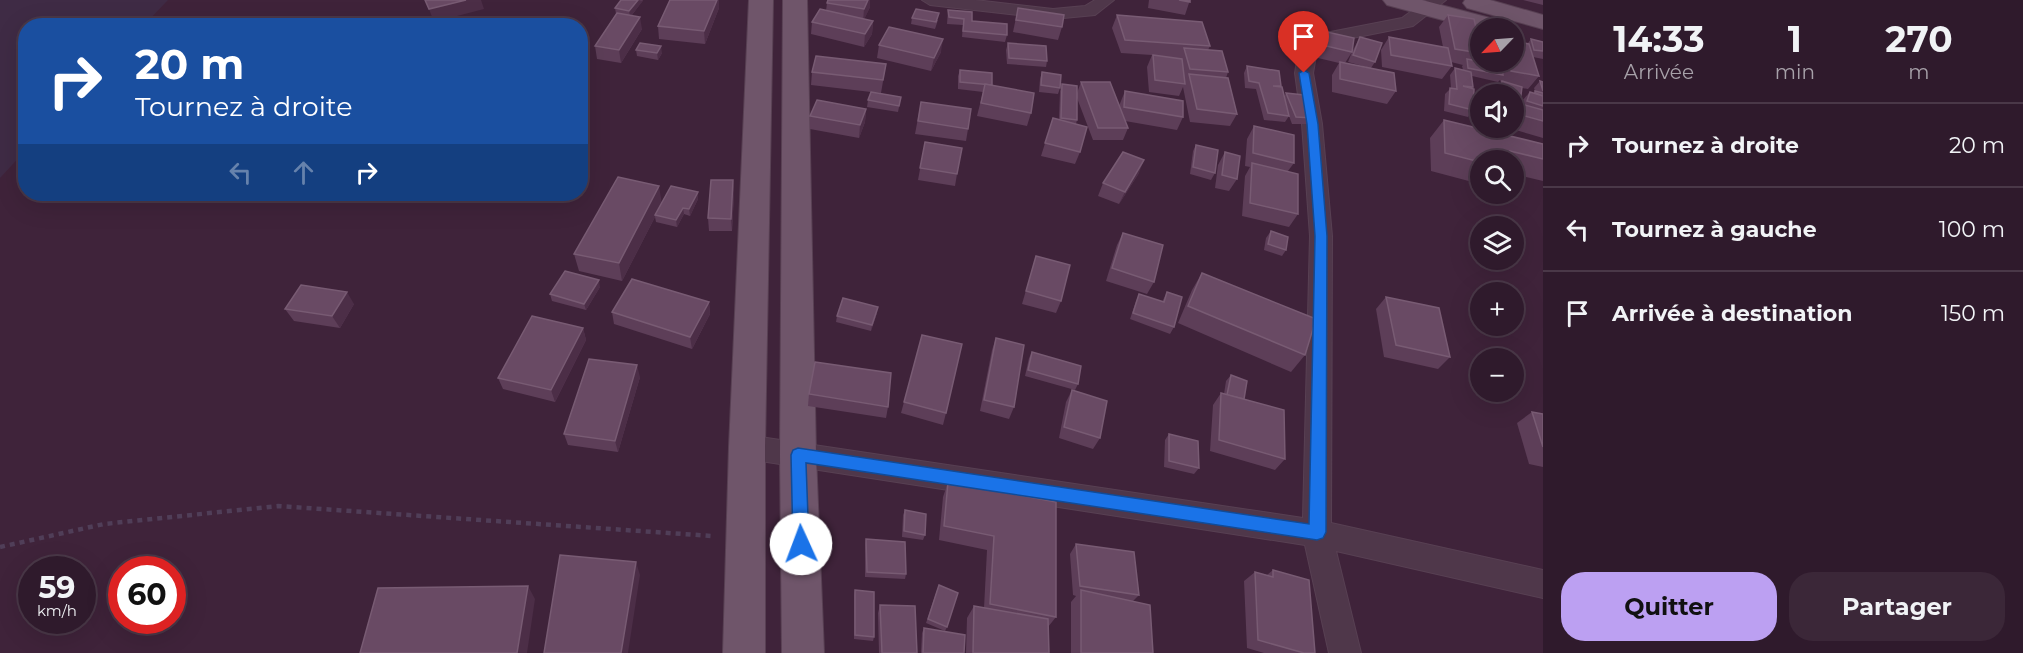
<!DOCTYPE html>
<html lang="fr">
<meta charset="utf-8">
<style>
body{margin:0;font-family:Montserrat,sans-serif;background:#3b2738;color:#f1f3f6;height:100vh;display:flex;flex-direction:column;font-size:22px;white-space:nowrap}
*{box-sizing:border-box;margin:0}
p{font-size:20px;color:#a7a1a9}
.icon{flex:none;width:33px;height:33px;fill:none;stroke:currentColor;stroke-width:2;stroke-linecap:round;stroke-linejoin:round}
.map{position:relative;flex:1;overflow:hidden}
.side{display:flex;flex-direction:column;background:#2f1a2c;width:480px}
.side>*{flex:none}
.banner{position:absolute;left:18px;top:18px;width:570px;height:183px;border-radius:24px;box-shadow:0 6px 24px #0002,0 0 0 2px #4a3848;background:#1a4fa0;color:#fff;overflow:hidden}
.needle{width:39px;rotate:245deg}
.tools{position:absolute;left:1470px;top:18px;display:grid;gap:12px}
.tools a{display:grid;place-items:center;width:54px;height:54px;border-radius:50%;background:#2f1a2c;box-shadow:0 6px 24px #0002,0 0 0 2px #4a3848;font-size:30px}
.speed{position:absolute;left:18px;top:556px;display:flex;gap:12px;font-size:30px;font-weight:700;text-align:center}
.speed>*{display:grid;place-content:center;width:78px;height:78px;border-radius:50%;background:#2f1a2c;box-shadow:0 6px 24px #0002,0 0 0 2px #4a3848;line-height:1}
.speed small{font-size:15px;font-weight:400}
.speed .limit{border:9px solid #d22;background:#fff;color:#111}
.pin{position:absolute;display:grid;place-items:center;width:51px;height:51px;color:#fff;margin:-62px -26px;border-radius:50% 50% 50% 0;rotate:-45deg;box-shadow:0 0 6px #0007}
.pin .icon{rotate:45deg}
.me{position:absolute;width:66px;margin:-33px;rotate:358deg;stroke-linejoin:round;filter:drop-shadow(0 0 4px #0008)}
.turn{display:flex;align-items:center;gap:21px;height:126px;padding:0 18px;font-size:27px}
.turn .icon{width:78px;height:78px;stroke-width:2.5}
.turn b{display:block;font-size:42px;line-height:51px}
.lanes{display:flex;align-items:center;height:57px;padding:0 18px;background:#0003;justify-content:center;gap:30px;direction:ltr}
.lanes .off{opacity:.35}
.eta{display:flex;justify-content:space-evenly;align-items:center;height:102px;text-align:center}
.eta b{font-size:36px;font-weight:700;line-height:42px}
.cta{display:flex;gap:12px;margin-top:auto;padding:12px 18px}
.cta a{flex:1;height:69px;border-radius:24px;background:#bca0f2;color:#111;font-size:24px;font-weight:700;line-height:69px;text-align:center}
.cta a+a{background:#3b2738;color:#f1f3f6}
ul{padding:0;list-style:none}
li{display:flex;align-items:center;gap:18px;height:84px;padding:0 18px;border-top:2px solid #4a3848}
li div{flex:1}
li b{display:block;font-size:22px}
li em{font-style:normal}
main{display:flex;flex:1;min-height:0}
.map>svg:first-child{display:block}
.green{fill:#3f2b45}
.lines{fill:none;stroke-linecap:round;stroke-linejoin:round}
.street-casing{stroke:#584053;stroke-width:2}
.primary-casing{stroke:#584053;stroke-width:2}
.path{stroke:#503e58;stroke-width:4.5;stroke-dasharray:5 5;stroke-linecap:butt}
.street{fill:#4f374a;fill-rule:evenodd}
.primary{fill:#6f556a;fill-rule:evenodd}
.wall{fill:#5d3e58;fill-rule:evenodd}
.shaded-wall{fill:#4c2e47}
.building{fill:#694a64;stroke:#785b73;stroke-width:1.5}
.route{fill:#1a73e8;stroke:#114b97;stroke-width:1.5}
</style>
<main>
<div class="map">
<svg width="1543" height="653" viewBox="0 0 1543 653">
<rect width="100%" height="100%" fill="#3f233a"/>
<polygon class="green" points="0,0 168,0 144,25 26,26 25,151 0,178"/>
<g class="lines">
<g class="street-casing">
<g id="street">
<polygon points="922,0 975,0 1053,9 1085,6 1095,0 1114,0 1095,15 1053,19 930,5"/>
<polygon points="1427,0 1446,0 1413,26 1322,44 1317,50 1313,73 1322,124 1332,236 1331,523 1543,570 1543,598 1336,551 1361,653 1329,653 1305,545 747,459 738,455 734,447 738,439 747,435 1303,518 1310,236 1302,124 1295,73 1299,49 1310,36 1402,18"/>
</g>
</g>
<g class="primary-casing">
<g id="primary">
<polygon points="749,0 773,0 765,447 765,653 723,653 729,447"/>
<polygon points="783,0 807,0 816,455 824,653 782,653 780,455"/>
<polygon points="1383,0 1422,0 1509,23 1513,28 1480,30 1387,5"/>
<polygon points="1465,0 1490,0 1543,15 1543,29 1467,8 1463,3"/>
</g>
</g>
<polyline class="path" points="0,547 104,524 278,506 712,536"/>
<use href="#street" class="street"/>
<use href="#primary" class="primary"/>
</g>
<g class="wall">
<polygon points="621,0 643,0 632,15 642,29 621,63 597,59 595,46 616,14 615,8"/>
<polygon points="670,0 719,0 719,8 705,44 659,39 658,26"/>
<polygon points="1149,0 1190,0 1185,15 1148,8"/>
<polygon points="1523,0 1543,0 1543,5"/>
<polygon points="827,3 870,7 864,19 873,21 872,34 864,47 811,34 812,22 826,11"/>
<polygon points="1018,8 1062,27 1058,40 1013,32"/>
<polygon points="948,10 1007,35 1005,42 962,37 963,25 947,24"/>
<polygon points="1117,15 1210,46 1208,50 1228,72 1226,78 1237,114 1230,126 1190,122 1183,87 1179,96 1149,92 1147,67 1152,55 1121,53 1112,28"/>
<polygon points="1448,15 1480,45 1480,57 1477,61 1496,65 1495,62 1514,62 1531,39 1543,42 1543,59 1533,57 1539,76 1528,89 1522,88 1520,103 1530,92 1534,93 1535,91 1534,88 1540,81 1543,82 1543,138 1509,128 1514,128 1514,94 1496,94 1497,88 1501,83 1500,80 1498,82 1472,76 1473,110 1468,117 1444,111 1445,94 1451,88 1450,75 1455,68 1463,70 1462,66 1463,65 1451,62 1452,66 1442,79 1382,67 1381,50 1389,37 1443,47 1439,27"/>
<polygon points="912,18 938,20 935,29 911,24"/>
<path d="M1327,32L1352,52L1360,37L1375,62L1371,68L1396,91L1387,104L1332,92V75L1339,63L1318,58L1320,44ZM1352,52L1348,62L1370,68L1345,63Z"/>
<polygon points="1008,43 1047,61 1046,67 1007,64 1006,50"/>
<polygon points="879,45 941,52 931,71 877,58"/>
<polygon points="636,50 662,53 658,60 637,56"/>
<polygon points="886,64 881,93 873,92 901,97 898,112 867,107 868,100 871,92 811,85 812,72"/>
<polygon points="1247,66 1281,86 1280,87 1284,97 1286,93 1313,118 1309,124 1292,124 1289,116 1285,122 1264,120 1256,89 1245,88 1244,73"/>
<polygon points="960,70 992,85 1031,113 1027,126 977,116 983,92 958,89 958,76"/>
<polygon points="1042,72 1060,88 1058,94 1039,92 1040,79"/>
<polygon points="1081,82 1119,106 1125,91 1183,117 1177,130 1125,121 1128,128 1123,140 1093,140 1077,98 1077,120 1076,124 1080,152 1075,164 1041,156 1053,118 1059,120 1060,91 1062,84 1077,93"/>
<polygon points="921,102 968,129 966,141 915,134"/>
<polygon points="866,109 865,122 859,138 810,129 810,116"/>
<polygon points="1444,120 1543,144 1543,181 1514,174 1514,160 1480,160 1480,184 1431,171 1430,138"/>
<polygon points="1254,126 1294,163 1288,171 1298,214 1289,227 1242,216 1245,176 1250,167 1245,166 1247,139"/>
<polygon points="925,142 957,174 955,186 918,180"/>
<polygon points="1196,145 1215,173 1211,180 1190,174 1193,151"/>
<polygon points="1225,152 1237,179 1229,191 1215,188 1218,165"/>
<polygon points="1139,173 1119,204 1098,196 1103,183"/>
<polygon points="733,180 734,193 732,231 709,231 708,218"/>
<polygon points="698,192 698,199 690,216 684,214 677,227 656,222 655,217 622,281 579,271 574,254 662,203"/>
<polygon points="1271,231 1286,250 1282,256 1264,250 1266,238"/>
<polygon points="1123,233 1154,282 1147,294 1106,281 1117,245"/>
<polygon points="1036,256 1061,301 1056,313 1022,304"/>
<polygon points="1202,273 1305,355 1291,372 1178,323 1192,290"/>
<polygon points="600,287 586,310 552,301 550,294"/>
<polygon points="1167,292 1174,327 1170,334 1130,319 1136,301 1139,294 1162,302"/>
<polygon points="1386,297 1450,357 1438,369 1384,357 1376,309"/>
<polygon points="709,302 710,314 692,349 614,324 612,312"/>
<polygon points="354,304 340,328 294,321 285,309"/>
<polygon points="877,313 871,331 836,322 837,316"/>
<polygon points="583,328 586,340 555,402 503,389 498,378"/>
<polygon points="996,338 1014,407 1009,419 980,411 992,350"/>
<polygon points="1032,352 1078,384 1075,390 1025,376 1029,358"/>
<polygon points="1231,375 1244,399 1285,459 1275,470 1210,451 1213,405 1221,393 1224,394 1226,381"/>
<polygon points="640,377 618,452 568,445 564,434"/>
<polygon points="1072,390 1100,438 1093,449 1059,438 1066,402"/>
<polygon points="809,394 888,407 886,418 808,406"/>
<polygon points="904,402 946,413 943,425 901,413"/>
<polygon points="1532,412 1543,414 1543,467 1529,464 1517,423"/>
<polygon points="1169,434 1199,468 1194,474 1164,467 1165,440"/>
<polygon points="948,482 1056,502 1056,617 1048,627 1049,653 966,653 967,618 974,606 984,608 987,550 939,540 943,497"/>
<polygon points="905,510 925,535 923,540 902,537 903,515"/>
<polygon points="866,539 906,574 905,579 865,577 865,544"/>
<polygon points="1076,544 1139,595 1133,601 1153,653 1071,653 1071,602 1076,596 1073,595 1070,554"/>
<polygon points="1273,570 1315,653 1264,653 1247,648 1244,581 1255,572 1267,575"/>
<polygon points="855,590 874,637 873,641 854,639 854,595"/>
<polygon points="937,590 947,627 945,631 926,623"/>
<polygon points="880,605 917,653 879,653 878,613"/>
<polygon points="924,628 964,653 921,653 922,633"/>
</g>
<g class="shaded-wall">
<polygon points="466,0 481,0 484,9 434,22 429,9"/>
<polygon points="638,0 643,1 630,17 629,11"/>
<polygon points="717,0 719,0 719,8 705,44 704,31"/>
<polygon points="868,0 870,0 870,7 863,22 864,9"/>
<polygon points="640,17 642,29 621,63 619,50"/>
<polygon points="873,21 872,34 864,47 865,34"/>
<polygon points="943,39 941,52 931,71 934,58"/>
<polygon points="661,46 662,53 658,60 657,53"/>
<polygon points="866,109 865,122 859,138 860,125"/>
<polygon points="1144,160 1139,173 1119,204 1125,192"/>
<polygon points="733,180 734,193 732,231 731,219"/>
<polygon points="659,186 662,204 655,215 655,217 622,281 619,263"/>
<polygon points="698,192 698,199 690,216 689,209"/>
<polygon points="683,208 684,214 677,227 676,220"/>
<polygon points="599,280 600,287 586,310 584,304"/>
<polygon points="347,292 354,304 340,328 332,316"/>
<polygon points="709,302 710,314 692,349 690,337"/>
<polygon points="878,307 877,313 871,331 872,325"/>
<polygon points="583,328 586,340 555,402 551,390"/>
<polygon points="637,365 640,377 618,452 615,441"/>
<polygon points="636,562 640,575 628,653 621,653"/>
<polygon points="528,586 535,599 527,653 517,653"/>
</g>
<g class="building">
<polygon points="425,0 466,0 429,9"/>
<polygon points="621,0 638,0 629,11 615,8"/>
<polygon points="670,0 717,0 704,31 658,26"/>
<polygon points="828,0 868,0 864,9 827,3"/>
<polygon points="1179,0 1190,0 1190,2"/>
<polygon points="1018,8 1064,15 1062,27 1016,20"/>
<polygon points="820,9 873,21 865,34 812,22"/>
<polygon points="916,9 939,13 936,22 912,18"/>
<polygon points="948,10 972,12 972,21 1007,24 1007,35 963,31 964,19 949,17"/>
<polygon points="617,13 640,17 619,50 595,46"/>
<polygon points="1117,15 1202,22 1210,46 1125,40"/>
<polygon points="1448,15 1474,19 1480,45 1480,53 1455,49"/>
<polygon points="889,27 943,39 934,58 879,45"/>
<polygon points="1327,32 1354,38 1352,52 1326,46"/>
<polygon points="1360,37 1382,43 1375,62 1353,55"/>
<polygon points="1389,37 1448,48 1452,66 1391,55"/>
<polygon points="1531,39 1543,42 1543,51 1534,50"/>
<polygon points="1514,41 1529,44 1539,76 1511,71 1509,62 1514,62"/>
<polygon points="640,43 661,46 657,53 636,50"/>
<polygon points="1008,43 1046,46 1047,61 1009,58"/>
<polygon points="1184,48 1222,51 1228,72 1190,69"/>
<polygon points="1153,55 1182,59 1185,84 1155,80"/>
<polygon points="816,56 886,64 883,80 812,72"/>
<polygon points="1467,59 1502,66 1503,75 1468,68"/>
<polygon points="1340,62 1394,73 1396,91 1340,79"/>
<polygon points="1247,66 1279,71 1281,86 1273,86 1282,87 1289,116 1268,113 1259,83 1249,81"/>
<polygon points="1455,68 1471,72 1473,87 1463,86 1474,89 1473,110 1449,104 1450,88 1457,89"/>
<polygon points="960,70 992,73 992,85 960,82"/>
<polygon points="1042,72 1061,75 1060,88 1041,85"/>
<polygon points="1189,74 1228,78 1237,114 1197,109"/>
<polygon points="1502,81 1522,87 1520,103 1514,102 1514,94 1500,94"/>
<polygon points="1540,81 1543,82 1543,91"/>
<polygon points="1081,82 1110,82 1128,128 1098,128"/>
<polygon points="985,84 1034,93 1031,113 981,103"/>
<polygon points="1062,84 1077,86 1077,120 1061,118"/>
<polygon points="1125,91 1183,101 1183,117 1124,107"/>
<polygon points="1535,91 1543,93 1543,96 1535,93"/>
<polygon points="871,92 901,97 899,106 868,100"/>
<polygon points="1530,92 1543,96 1543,106 1527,101"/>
<polygon points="1286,93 1304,95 1313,118 1296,117"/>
<polygon points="817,100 866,109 860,125 810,116"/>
<polygon points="921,102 971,109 968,129 918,121"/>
<polygon points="1514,102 1543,110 1543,121 1514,113"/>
<polygon points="1053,118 1087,127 1080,152 1045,143"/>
<polygon points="1444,120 1543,144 1543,159 1510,151 1512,160 1480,160 1480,162 1445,153"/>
<polygon points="1254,126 1294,135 1294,163 1253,153"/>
<polygon points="925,142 962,148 957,174 920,168"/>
<polygon points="1196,145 1218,150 1215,173 1193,167"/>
<polygon points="1123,152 1144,160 1125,192 1103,183"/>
<polygon points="1225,152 1240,156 1237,179 1222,175"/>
<polygon points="1252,163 1298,174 1298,214 1250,203"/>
<polygon points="618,177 659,186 619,263 574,254"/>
<polygon points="711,180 733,180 731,219 708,218"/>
<polygon points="671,186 698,192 689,209 683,208 676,220 655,215"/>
<polygon points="1271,231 1288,237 1286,250 1268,244"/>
<polygon points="1123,233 1163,245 1154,282 1112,268"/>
<polygon points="1036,256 1070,265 1061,301 1026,291"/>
<polygon points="565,271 599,280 584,304 550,294"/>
<polygon points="1202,273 1316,319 1305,355 1188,306"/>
<polygon points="632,279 709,302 690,337 612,312"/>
<polygon points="301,285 347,292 332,316 285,309"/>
<polygon points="1167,292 1182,297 1174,327 1133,313 1139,294 1164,302"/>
<polygon points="1386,297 1439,308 1450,357 1396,345"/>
<polygon points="843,298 878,307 872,325 837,316"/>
<polygon points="532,316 583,328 551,390 498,378"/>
<polygon points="922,335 962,344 946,413 904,402"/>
<polygon points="996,338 1024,345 1014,407 984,400"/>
<polygon points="1032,352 1081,366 1078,384 1028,370"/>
<polygon points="589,359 637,365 615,441 564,434"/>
<polygon points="815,362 891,373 888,407 809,394"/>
<polygon points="1231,375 1247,381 1244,399 1227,395"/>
<polygon points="1072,390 1107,401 1100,438 1064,427"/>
<polygon points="1221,393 1284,410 1285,459 1219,440"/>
<polygon points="1532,412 1543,414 1543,447"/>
<polygon points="1169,434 1198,441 1199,468 1169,461"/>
<polygon points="948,482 1056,502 1056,617 990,604 994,536 944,526"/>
<polygon points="905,510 926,514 925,535 904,531"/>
<polygon points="866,539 905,542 906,574 867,572"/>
<polygon points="1076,544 1134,552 1139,595 1080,586"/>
<polygon points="560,555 636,562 621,653 544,653"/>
<polygon points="1273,570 1309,580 1315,653 1304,653 1258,640 1255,572 1273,577"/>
<polygon points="939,585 958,593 947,627 928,619"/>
<polygon points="528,586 517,653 360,653 378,588"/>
<polygon points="855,590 874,592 874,637 855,635"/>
<polygon points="1081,590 1150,605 1153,653 1081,653"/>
<polygon points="880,605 915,606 917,653 882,653"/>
<polygon points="974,606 1048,619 1049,653 973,653"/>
<polygon points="924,628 965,635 964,653 923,653"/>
</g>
<polygon class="route" points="1304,70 1309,73 1318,124 1327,236 1326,532 1323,538 1317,540 806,463 809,544 806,550 801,552 795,550 793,544 791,455 793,450 798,448 1309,524 1315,236 1307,124 1299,73"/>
</svg>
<div class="tools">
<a><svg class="needle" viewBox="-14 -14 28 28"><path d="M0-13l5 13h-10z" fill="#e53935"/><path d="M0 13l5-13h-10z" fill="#a7a1a9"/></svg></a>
<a><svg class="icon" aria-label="sound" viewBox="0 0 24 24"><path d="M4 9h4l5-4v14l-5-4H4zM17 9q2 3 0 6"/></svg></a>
<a><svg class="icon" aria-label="search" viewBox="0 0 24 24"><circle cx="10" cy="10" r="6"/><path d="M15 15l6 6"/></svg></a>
<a><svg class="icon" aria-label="layers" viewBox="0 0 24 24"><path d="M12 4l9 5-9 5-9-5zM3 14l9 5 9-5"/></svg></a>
<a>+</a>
<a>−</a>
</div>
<div class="speed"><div>59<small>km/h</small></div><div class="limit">60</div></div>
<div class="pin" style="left:1304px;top:73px;background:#d93025"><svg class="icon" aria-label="arrive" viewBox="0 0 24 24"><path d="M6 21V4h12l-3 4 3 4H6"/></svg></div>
<svg class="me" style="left:801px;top:544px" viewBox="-20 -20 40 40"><circle r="19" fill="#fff"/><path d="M0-13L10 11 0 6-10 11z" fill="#1a73e8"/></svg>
<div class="banner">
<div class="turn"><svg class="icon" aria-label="right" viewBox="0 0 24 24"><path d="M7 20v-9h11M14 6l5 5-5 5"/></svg><div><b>20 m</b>Tournez à droite</div></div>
<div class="lanes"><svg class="icon off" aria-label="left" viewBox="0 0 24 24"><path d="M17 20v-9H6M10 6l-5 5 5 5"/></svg><svg class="icon off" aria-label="ahead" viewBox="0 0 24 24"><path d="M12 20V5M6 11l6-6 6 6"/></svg><svg class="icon" aria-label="right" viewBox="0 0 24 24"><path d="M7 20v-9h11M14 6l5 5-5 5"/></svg></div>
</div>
</div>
<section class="side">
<div class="eta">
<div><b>14:33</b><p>Arrivée</p></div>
<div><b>1</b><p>min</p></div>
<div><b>270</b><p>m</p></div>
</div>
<ul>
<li><svg class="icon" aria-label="right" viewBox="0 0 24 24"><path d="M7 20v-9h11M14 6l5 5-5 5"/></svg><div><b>Tournez à droite</b></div><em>20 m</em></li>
<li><svg class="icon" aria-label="left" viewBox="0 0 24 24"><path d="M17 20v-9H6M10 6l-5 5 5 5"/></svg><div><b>Tournez à gauche</b></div><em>100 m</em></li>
<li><svg class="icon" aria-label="arrive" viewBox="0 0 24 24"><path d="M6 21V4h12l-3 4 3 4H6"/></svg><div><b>Arrivée à destination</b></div><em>150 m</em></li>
</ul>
<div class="cta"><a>Quitter</a><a>Partager</a></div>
</section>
</main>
